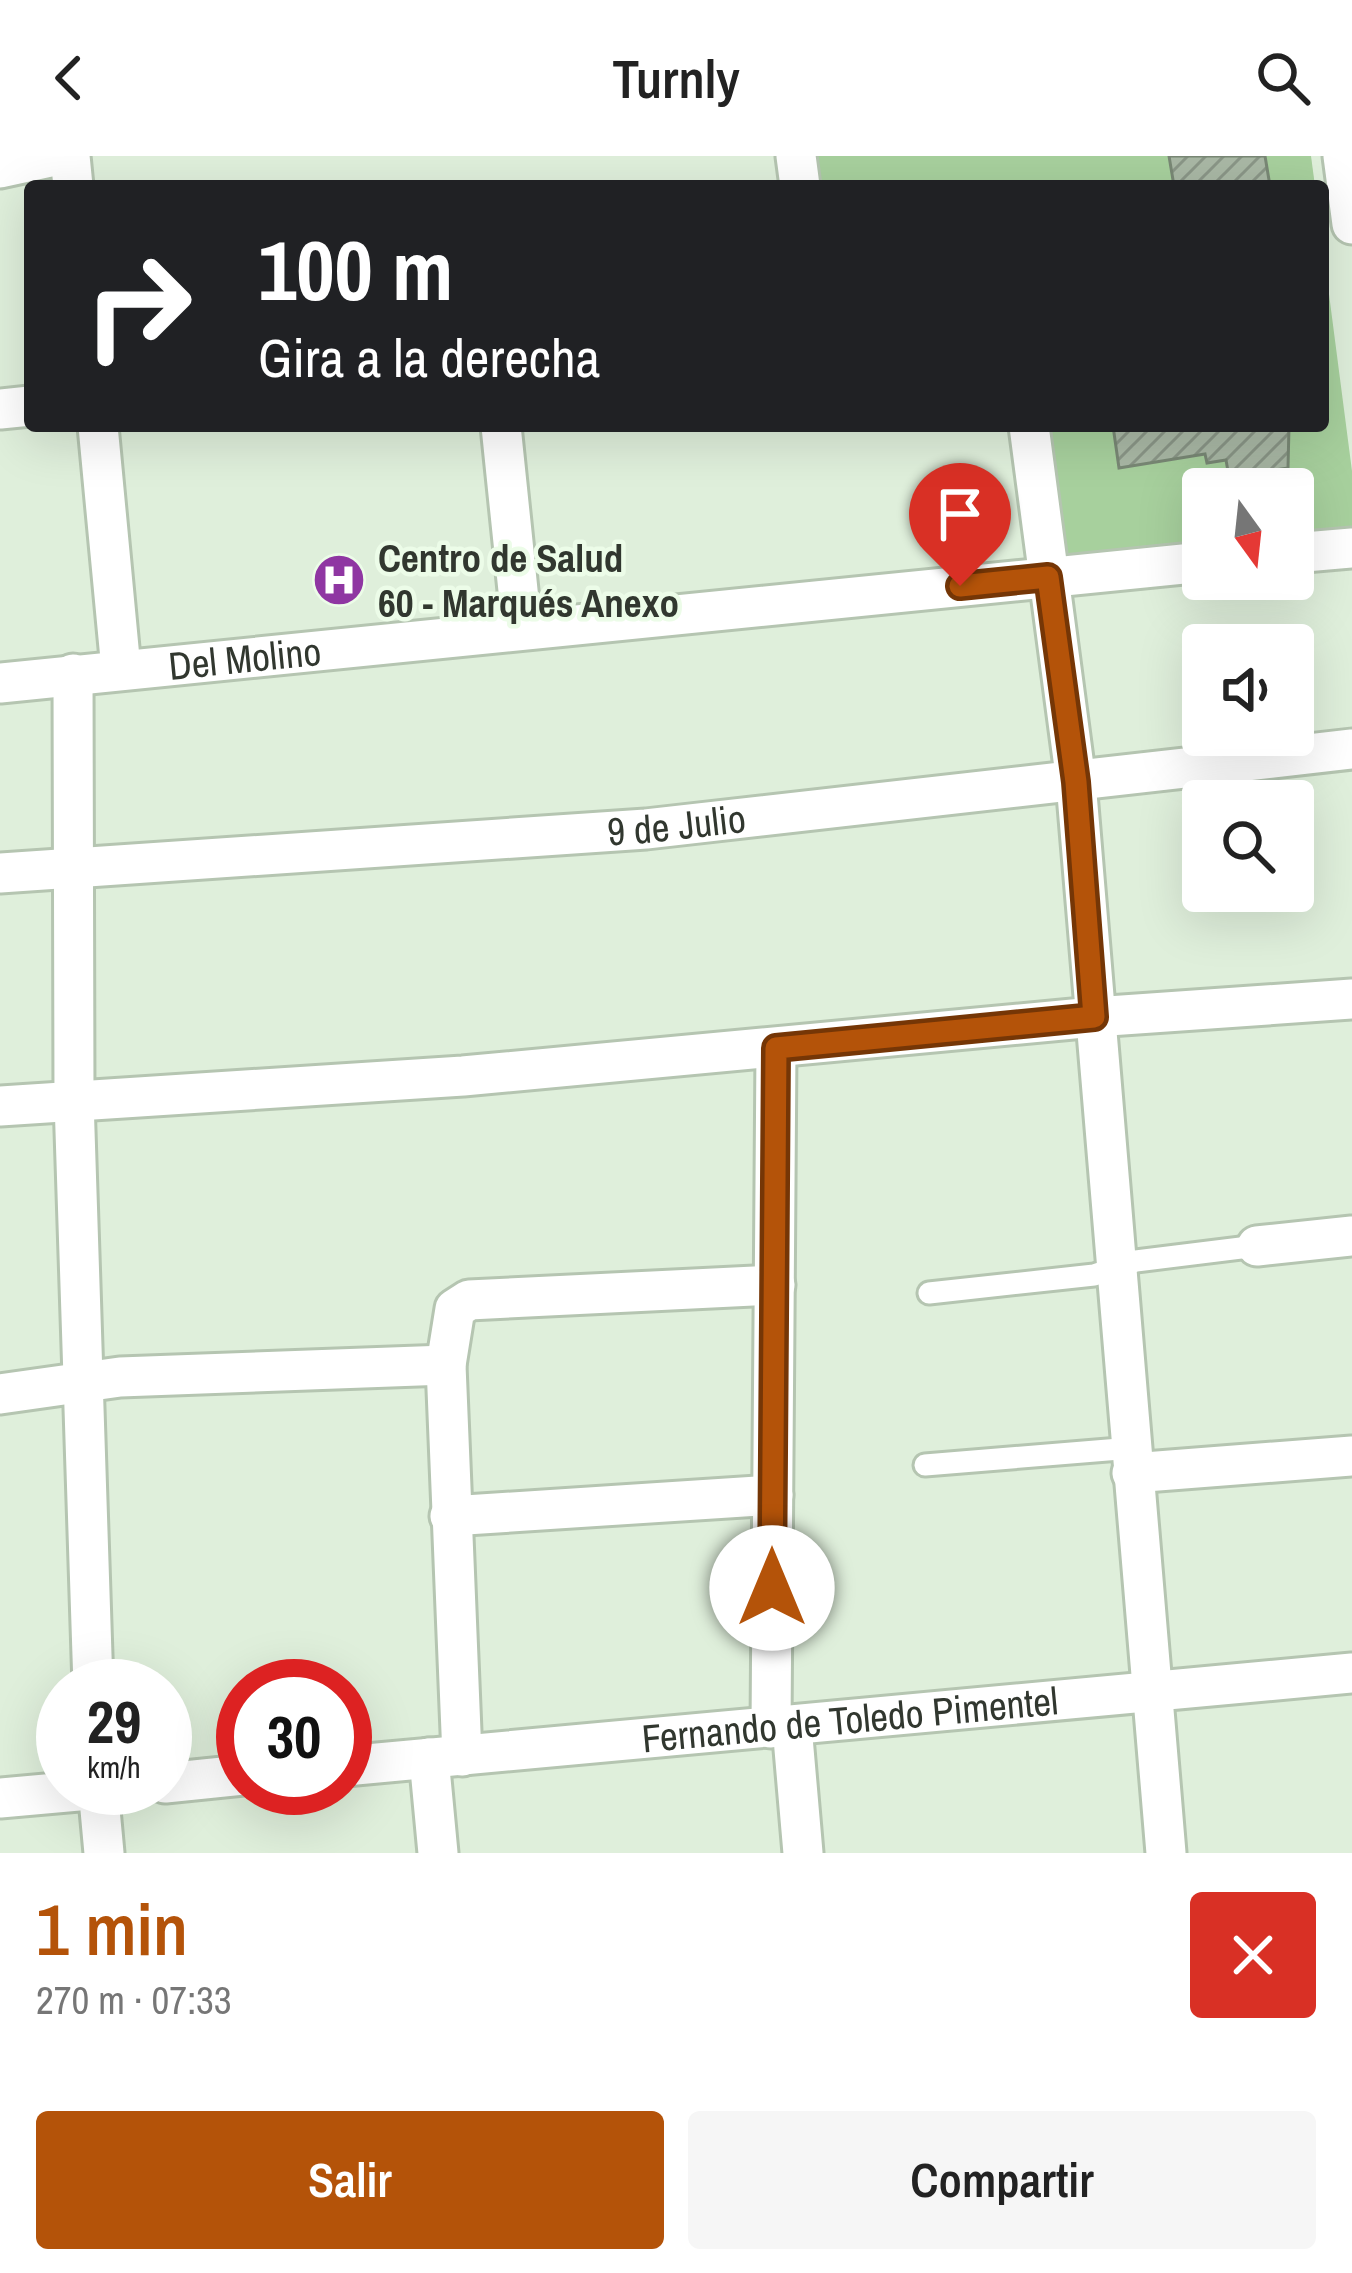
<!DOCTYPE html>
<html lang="es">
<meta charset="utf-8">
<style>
body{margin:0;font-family:"Archivo Narrow",sans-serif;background:#f6f6f6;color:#222;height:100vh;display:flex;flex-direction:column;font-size:45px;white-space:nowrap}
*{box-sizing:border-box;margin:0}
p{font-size:39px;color:#767676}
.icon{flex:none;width:66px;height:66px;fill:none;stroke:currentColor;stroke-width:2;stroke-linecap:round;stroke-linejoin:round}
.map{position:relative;height:1697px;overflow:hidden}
.drawer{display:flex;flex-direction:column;background:#fff;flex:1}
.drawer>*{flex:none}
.banner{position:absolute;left:24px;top:24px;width:1305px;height:252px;border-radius:12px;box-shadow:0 12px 48px #0002;background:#202124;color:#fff;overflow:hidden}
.needle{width:78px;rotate:165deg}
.controls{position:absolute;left:1182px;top:312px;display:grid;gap:24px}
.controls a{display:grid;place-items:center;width:132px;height:132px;border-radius:12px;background:#fff;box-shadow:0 12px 48px #0002;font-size:60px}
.speed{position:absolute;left:36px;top:1503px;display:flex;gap:24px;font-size:60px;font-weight:700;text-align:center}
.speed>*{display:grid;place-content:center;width:156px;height:156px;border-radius:50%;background:#fff;box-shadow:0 12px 48px #0002;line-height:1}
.speed small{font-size:30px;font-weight:400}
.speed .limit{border:18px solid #d22;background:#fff;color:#111}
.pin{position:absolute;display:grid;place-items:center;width:102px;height:102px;color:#fff;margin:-123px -51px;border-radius:50% 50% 50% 0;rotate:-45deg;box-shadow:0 0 12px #0007}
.pin .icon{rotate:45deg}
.me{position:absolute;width:132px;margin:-66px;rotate:0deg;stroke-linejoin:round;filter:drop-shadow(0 0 9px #0008)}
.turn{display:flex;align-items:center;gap:42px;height:252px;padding:0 36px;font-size:54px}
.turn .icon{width:156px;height:156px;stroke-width:2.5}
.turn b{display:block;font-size:84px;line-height:102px}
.round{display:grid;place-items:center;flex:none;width:126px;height:126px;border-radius:12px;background:#f6f6f6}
.overview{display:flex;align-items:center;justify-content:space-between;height:204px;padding:0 36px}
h1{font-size:72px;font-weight:600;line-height:90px;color:#b45309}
.primary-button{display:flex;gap:24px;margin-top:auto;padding:24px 36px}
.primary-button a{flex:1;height:138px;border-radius:12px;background:#b45309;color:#fff;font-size:48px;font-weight:600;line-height:138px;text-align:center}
.primary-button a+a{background:#f6f6f6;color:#222}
header{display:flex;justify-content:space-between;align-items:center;height:156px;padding:0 36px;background:#fff;font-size:54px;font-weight:600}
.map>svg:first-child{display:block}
.green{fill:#a7d09d}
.building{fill:url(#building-hatch);stroke:#798875;stroke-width:3}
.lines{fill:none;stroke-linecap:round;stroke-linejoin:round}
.service-casing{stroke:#b5c5b1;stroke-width:27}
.minor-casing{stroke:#b5c5b1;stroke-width:45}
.service{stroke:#fff;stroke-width:21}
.minor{stroke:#fff;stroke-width:39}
.route-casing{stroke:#753606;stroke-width:30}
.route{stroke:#b45309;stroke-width:21}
.labels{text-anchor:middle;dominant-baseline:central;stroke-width:9;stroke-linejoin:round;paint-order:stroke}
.poi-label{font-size:39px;font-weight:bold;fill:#31372f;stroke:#ecfce8;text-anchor:start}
.street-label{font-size:39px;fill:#31372f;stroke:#ecfce8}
</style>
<header><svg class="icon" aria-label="back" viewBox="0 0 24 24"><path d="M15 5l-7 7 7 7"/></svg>Turnly<svg class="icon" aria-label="search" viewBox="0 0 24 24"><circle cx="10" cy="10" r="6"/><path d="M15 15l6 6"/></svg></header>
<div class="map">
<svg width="1352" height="1697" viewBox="0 0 1352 1697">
<defs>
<pattern id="building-hatch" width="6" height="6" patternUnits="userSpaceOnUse" patternTransform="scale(3)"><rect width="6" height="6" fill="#a9b8a5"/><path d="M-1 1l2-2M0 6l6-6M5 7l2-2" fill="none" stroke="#8a9687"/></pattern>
</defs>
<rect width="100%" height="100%" fill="#dfefdb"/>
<g class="green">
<polygon points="815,0 1311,0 1315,30 819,30"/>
<polygon points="1323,92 1352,315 1352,372 1293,378 1293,333 1203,333 1203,388 1063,403 1046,270 1323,270"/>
</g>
<g class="building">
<polygon points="1169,0 1265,0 1270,30 1174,30"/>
<polygon points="1113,270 1289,270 1288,312 1229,321 1226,304 1207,307 1205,298 1119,312"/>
</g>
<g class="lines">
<g class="service-casing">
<g id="service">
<polyline points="929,1137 1094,1119 1136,1105 1257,1090"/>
<polyline points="925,1309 1132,1292"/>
</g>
</g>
<g class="minor-casing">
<g id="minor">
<polyline points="70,0 73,30"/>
<polyline points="796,0 800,30"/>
<polyline points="1343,0 1352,68"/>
<polyline points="0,12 55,0"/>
<polyline points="0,253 30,250"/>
<polyline points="98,270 121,513"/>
<polyline points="501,270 522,473"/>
<polyline points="1029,270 1076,626 1166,1697"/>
<polyline points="1293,397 1352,392"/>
<polyline points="73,518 74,944 93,1530"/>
<path id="s1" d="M0,527L1203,406"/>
<path id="s2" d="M0,717L646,673L1352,593"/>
<polyline points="0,950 463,920 1094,861 1352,843"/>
<polyline points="1257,1090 1352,1080"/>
<polyline points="0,1238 120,1221 446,1209"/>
<polyline points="1132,1317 1352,1300"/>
<polyline points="450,1360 773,1339"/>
<polyline points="792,1570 803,1697"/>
<polyline points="771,1572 776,892"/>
<polyline points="462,1600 446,1209 455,1153 469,1144 775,1129"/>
<polyline points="429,1602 438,1697"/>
<path id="s3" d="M345,1610L1352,1517"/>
<polyline points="165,1627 243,1619"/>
<polyline points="98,1632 104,1697"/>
<polyline points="0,1642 112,1632"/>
</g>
</g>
<use href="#service" class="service"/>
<use href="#minor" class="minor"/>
</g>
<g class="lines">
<g class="route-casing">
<polyline id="route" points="772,1432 776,892 1094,861 1076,626 1048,421 960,430"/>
</g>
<use href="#route" class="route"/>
</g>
<defs>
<g id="hospital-disc" transform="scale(2.7)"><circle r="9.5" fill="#8f36a2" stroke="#ecfce8"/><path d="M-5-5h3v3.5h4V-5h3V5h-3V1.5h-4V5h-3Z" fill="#fff"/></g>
</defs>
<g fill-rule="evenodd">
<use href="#hospital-disc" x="339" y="424"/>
</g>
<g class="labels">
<g class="poi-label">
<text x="378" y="402">Centro de Salud<tspan x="378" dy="45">60 - Marqués Anexo</tspan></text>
</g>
<g class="street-label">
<text stroke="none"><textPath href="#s1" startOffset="246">Del Molino</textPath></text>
<text stroke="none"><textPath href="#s2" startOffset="678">9 de Julio</textPath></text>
<text stroke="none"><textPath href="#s3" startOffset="507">Fernando de Toledo Pimentel</textPath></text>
</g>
</g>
</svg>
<div class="controls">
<a><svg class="needle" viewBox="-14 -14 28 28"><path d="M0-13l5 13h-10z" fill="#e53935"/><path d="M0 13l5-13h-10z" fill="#767676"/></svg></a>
<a><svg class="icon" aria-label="sound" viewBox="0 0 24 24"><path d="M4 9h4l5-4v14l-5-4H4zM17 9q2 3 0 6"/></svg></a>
<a><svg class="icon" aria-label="search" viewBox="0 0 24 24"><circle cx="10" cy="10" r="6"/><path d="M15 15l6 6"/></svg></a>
</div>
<div class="speed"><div>29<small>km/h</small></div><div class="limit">30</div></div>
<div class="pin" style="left:960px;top:430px;background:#d93025"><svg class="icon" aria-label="arrive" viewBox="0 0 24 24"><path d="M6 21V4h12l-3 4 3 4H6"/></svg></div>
<svg class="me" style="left:772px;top:1432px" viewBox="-20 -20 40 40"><circle r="19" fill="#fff"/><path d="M0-13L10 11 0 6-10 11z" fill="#b45309"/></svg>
<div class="banner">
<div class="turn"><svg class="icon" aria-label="right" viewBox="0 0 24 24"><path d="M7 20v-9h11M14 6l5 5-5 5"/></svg><div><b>100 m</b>Gira a la derecha</div></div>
</div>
</div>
<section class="drawer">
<div class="overview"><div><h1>1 min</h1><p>270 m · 07:33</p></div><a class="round" style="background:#d93025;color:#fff"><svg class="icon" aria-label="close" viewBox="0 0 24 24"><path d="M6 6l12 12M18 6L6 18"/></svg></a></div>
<div class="primary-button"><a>Salir</a><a>Compartir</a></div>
</section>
